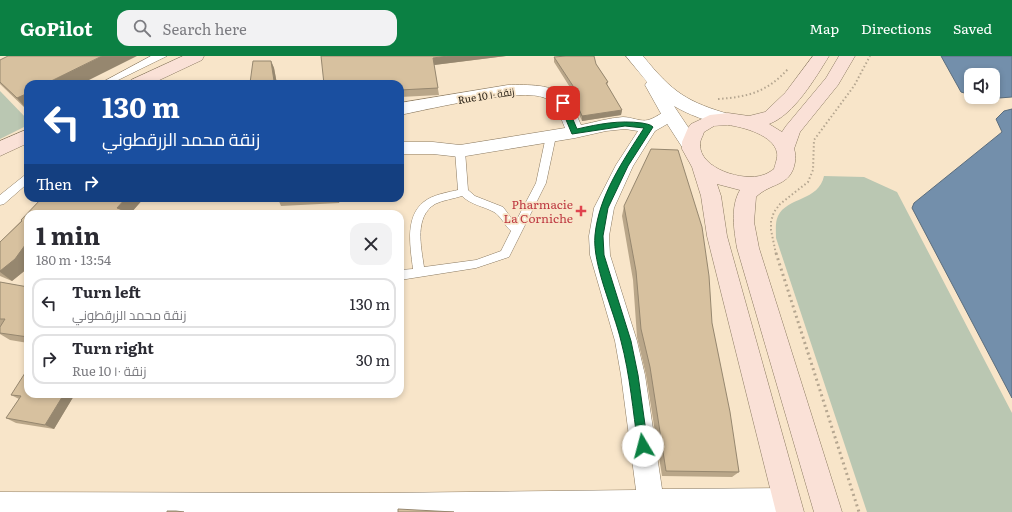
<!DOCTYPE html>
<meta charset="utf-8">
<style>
body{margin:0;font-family:Literata,Cairo,serif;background:#f2f2f3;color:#2b2b33;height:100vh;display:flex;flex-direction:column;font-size:15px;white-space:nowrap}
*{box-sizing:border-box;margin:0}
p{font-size:13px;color:#7c7c81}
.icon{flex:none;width:22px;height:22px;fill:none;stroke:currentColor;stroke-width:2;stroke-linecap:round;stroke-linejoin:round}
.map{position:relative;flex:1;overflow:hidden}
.drawer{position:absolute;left:24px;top:154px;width:380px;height:188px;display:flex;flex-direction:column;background:#fff;border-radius:12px;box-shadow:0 2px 6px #0003}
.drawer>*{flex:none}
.top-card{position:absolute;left:24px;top:24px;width:380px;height:122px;border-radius:12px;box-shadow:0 2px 6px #0003;background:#1a4fa0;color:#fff;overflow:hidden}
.fabs{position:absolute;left:964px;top:12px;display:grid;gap:8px}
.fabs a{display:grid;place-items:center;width:36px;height:36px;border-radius:8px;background:#fff;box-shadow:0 2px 6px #0003;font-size:20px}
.pin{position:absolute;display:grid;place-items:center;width:34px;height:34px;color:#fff;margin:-17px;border-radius:8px;box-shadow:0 2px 6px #0006}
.me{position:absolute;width:44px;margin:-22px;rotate:352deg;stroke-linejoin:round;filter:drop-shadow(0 0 3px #0008)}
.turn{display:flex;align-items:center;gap:14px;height:84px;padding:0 12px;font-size:18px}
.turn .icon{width:52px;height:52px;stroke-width:2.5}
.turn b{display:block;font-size:28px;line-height:34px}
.then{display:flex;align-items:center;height:38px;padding:0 12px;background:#0003;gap:8px;font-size:15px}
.round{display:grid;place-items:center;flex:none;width:42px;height:42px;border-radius:12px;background:#f2f2f3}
.overview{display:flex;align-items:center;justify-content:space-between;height:68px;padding:0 12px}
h1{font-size:24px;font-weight:700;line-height:30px}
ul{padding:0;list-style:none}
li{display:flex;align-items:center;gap:12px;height:50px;margin:0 8px 6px;padding:0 4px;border:2px solid #e1e1e2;border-radius:12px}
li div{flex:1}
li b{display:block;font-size:15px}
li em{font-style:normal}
header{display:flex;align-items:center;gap:24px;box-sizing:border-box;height:56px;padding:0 20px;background:#0b8043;color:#fff}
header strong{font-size:19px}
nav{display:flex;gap:22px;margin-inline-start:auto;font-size:14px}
.search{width:280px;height:36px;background:#f2f2f3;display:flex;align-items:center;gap:10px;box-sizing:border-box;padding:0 14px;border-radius:12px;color:#7c7c81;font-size:15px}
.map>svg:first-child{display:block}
.green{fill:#bac7b2}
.water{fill:#738fab;stroke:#5b6d7d}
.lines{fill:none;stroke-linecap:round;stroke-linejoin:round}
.service-casing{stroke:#8b7a61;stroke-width:1}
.minor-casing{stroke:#8b7a61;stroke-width:1}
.tertiary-casing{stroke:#8b7a61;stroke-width:1}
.secondary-casing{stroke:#8b7a61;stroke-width:1}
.path-far1{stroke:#b5a690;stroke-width:2;stroke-dasharray:1.5 2.5;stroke-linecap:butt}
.path{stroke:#b5a690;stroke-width:3;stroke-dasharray:2 3.5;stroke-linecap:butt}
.service{fill:#fff;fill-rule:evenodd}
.minor{fill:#fff;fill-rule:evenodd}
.tertiary{fill:#fff;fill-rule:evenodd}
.secondary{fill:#fae1d7;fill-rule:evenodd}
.wall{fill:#b9a689}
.shaded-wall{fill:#96876f}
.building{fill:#d7c19f;stroke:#96876f}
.route{fill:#0b8043;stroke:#07532c}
.health-dot{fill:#e0444e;stroke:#f8e5c9;stroke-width:1.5}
.labels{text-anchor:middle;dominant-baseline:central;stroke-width:3.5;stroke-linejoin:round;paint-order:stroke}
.far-street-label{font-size:10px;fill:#241d13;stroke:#f8e5c9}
.health-label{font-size:12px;fill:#be3a42;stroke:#f8e5c9;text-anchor:end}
</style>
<header>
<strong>GoPilot</strong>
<div class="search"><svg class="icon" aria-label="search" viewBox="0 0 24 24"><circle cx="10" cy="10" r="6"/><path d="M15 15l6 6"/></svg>Search here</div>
<nav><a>Map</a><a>Directions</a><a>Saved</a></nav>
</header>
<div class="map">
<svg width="1012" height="456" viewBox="0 0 1012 456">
<rect width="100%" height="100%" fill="#f8e5c9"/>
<g class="green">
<polygon points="0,35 28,64 28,69 0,83"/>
<path d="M824,120L864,121L897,136L1012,357V456H867L776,182C776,175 775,166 778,160C787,141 819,145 824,120Z"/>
</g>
<g class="water">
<polygon points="941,0 1012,0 1012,41 999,42 979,41 993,41 993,19 971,19 971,39 961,36"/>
<polygon points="1012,53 1012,342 912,152 914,147 1002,76 996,63 1004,55"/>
</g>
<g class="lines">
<g class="service-casing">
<g id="service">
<polygon points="151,0 167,0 110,28 99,28"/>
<path d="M551,77L556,80L546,127L509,201L476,212L400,224V214L413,213C410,189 404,157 428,143C437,138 449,136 458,134L455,95L457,93L460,92L465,95L468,134L475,140L503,151L515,167L536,127L546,80ZM462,140C471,149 483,150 494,156C501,160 505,170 511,175L501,195L476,204L424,211C421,190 414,161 435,148C443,144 453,143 462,140Z"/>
<polygon points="28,118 28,127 4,148 0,149 0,139 25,119"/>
</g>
</g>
<g class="minor-casing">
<path id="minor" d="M508,29C528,29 553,27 568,43C574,49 577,61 581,69C595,66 609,62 623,61C631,61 641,66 648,64C659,61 664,52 676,55L678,59L676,63L655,75L633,110L614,152L609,180L610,199L637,285L645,319L662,433L787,432L796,436L800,445L796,454L792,456H0V436L383,437L636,434L621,319L615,285L590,199L589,180L594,152L616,109L638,75L625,73L606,75L575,82L460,101L433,98H400V86H433L460,89L565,72C560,60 557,48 545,42C521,31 430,53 400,59V47Z"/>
</g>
<g class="tertiary-casing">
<path id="tertiary" d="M626,0H643C673,37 687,46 732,59L735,63L732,67C718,71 687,58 674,50L700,89L698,94L691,95L684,94L664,63L645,29L647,26Z"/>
</g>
<g class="secondary-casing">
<g id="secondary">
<polygon points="183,0 204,0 202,4 151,28 129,28 131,24"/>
<path d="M813,0H829C816,21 794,59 769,68L782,76L786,70L826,22L839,0H855L838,29L800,76L794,93C796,98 795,101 795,106C791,131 771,126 756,141L754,166L759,192L842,456H814L737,192C734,174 730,151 740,134L717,128L721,140L727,180L804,456H776L707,180L701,140L692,111L682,93V86L688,72L691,68L710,59L728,57L749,60L765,56L785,37ZM728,69C743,71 774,79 777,97C778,101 775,109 774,113C771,115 767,118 763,119C744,126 699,113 700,88C700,84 703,80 704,76L714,70Z"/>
<polygon points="28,73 28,87 0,100 0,85"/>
</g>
</g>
<g class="path-far1">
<path d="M718,43C748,41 767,36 788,13"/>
<polyline points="776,198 771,174 771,165 774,156 780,148 808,126 813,114 814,84 854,30 870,0"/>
</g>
<polyline class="path" points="776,197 859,456"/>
<use href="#service" class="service"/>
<use href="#minor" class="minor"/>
<use href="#tertiary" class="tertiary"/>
<use href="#secondary" class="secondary"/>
</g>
<g class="wall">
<polygon points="321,0 506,0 434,9 439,39 400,41 400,28"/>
<polygon points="554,1 596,8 608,26 607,29 622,54 621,59 582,65 570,38 571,33 554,6"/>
<polygon points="0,4 28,28 28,55 0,28"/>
<polygon points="271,5 274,12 277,28 250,28 250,27"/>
<polygon points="42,142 144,142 130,158 28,158 28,212 12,225 0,220 0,186 21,165 21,164"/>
<polygon points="278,142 340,142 339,147 281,150 278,143"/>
<polygon points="624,150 712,267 739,416 732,421 662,420 646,319 637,281 633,224 622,160"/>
<polygon points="0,226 28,231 28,287 10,284 0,278"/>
<polygon points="28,338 75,338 54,373 16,367 6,362 19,343 11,339"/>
</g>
<g class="shaded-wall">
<polygon points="102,0 137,0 81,28 45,28"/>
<polygon points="448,0 506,0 434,9 433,2"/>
<polygon points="271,5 274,12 277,28 275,28 274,25"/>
<polygon points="28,37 28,55 17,42"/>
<polygon points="622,54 621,59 582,65 582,60"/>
<polygon points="126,142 144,142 130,158 122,158 117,152"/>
<polygon points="337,142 340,142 339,147"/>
<polygon points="28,185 28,212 12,225 0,216 0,215"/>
<polygon points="64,338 75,338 54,373 45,369"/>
</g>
<g class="building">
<polygon points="8,0 102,0 45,28 28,28 28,37 17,42 0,26 0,4"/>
<polygon points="321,0 448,0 433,2 438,32 400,34 400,28 324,28"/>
<polygon points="566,0 594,0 596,8 608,26 606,27 622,54 582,60 571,34 575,33 554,1"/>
<polygon points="253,5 271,5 274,25 250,27"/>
<polygon points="651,93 678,94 702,171 709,220 712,267 730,356 739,416 666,415 650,311 641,273 636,215 624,150"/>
<polygon points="42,142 126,142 117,152 128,156 126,158 28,158 28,185 15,203 0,215 0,186 22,165 21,164"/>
<polygon points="278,142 301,142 278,143"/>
<polygon points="0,226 28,231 28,281 0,277 0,271 5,263 0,263"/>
<polygon points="25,317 28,317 28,338 64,338 45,369 6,362 21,340 11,339"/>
<polygon points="398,453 454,456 398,456"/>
<polygon points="167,455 176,455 184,456 167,456"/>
</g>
<path class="route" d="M563,45L566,47L577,73C599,68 619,64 642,67C646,68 650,68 653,71L628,110L608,152L603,180L604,199L631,285L638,319L648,390L647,394L643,395L639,394L638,390C633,355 630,319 621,285C614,255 592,208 595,179C599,139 623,105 644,72L625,70L572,78L559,47Z"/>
<path class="health-dot" d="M579 149h4v4h4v4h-4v4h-4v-4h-4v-4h4z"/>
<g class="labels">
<g class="far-street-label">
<text transform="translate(486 39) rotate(-9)">Rue 10 زنقة ١٠</text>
</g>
<g class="health-label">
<text x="573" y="148">Pharmacie<tspan x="573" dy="14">La Corniche</tspan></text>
</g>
</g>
</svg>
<div class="fabs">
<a><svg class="icon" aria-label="sound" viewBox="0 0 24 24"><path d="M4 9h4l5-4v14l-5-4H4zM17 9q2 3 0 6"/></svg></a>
</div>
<div class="pin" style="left:563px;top:47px;background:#d93025"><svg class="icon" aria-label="arrive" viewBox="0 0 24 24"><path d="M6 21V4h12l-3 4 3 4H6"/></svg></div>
<svg class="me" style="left:643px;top:390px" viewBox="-20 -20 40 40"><circle r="19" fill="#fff"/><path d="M0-13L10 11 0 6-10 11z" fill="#0b8043"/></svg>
<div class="top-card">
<div class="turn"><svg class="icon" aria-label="left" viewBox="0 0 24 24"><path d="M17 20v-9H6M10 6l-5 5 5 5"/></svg><div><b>130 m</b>زنقة محمد الزرقطوني</div></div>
<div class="then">Then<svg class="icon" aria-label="right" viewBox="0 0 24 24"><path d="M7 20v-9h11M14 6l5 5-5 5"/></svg></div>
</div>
<section class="drawer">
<div class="overview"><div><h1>1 min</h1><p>180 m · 13:54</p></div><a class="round"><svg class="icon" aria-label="close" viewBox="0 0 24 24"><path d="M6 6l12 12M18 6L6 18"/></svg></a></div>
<ul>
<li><svg class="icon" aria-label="left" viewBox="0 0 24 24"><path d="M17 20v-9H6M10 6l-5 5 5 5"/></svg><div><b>Turn left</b><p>زنقة محمد الزرقطوني</p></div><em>130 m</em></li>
<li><svg class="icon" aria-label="right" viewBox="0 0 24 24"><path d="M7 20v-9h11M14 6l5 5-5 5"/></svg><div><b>Turn right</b><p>Rue 10 زنقة ١٠</p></div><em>30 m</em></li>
</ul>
</section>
</div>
